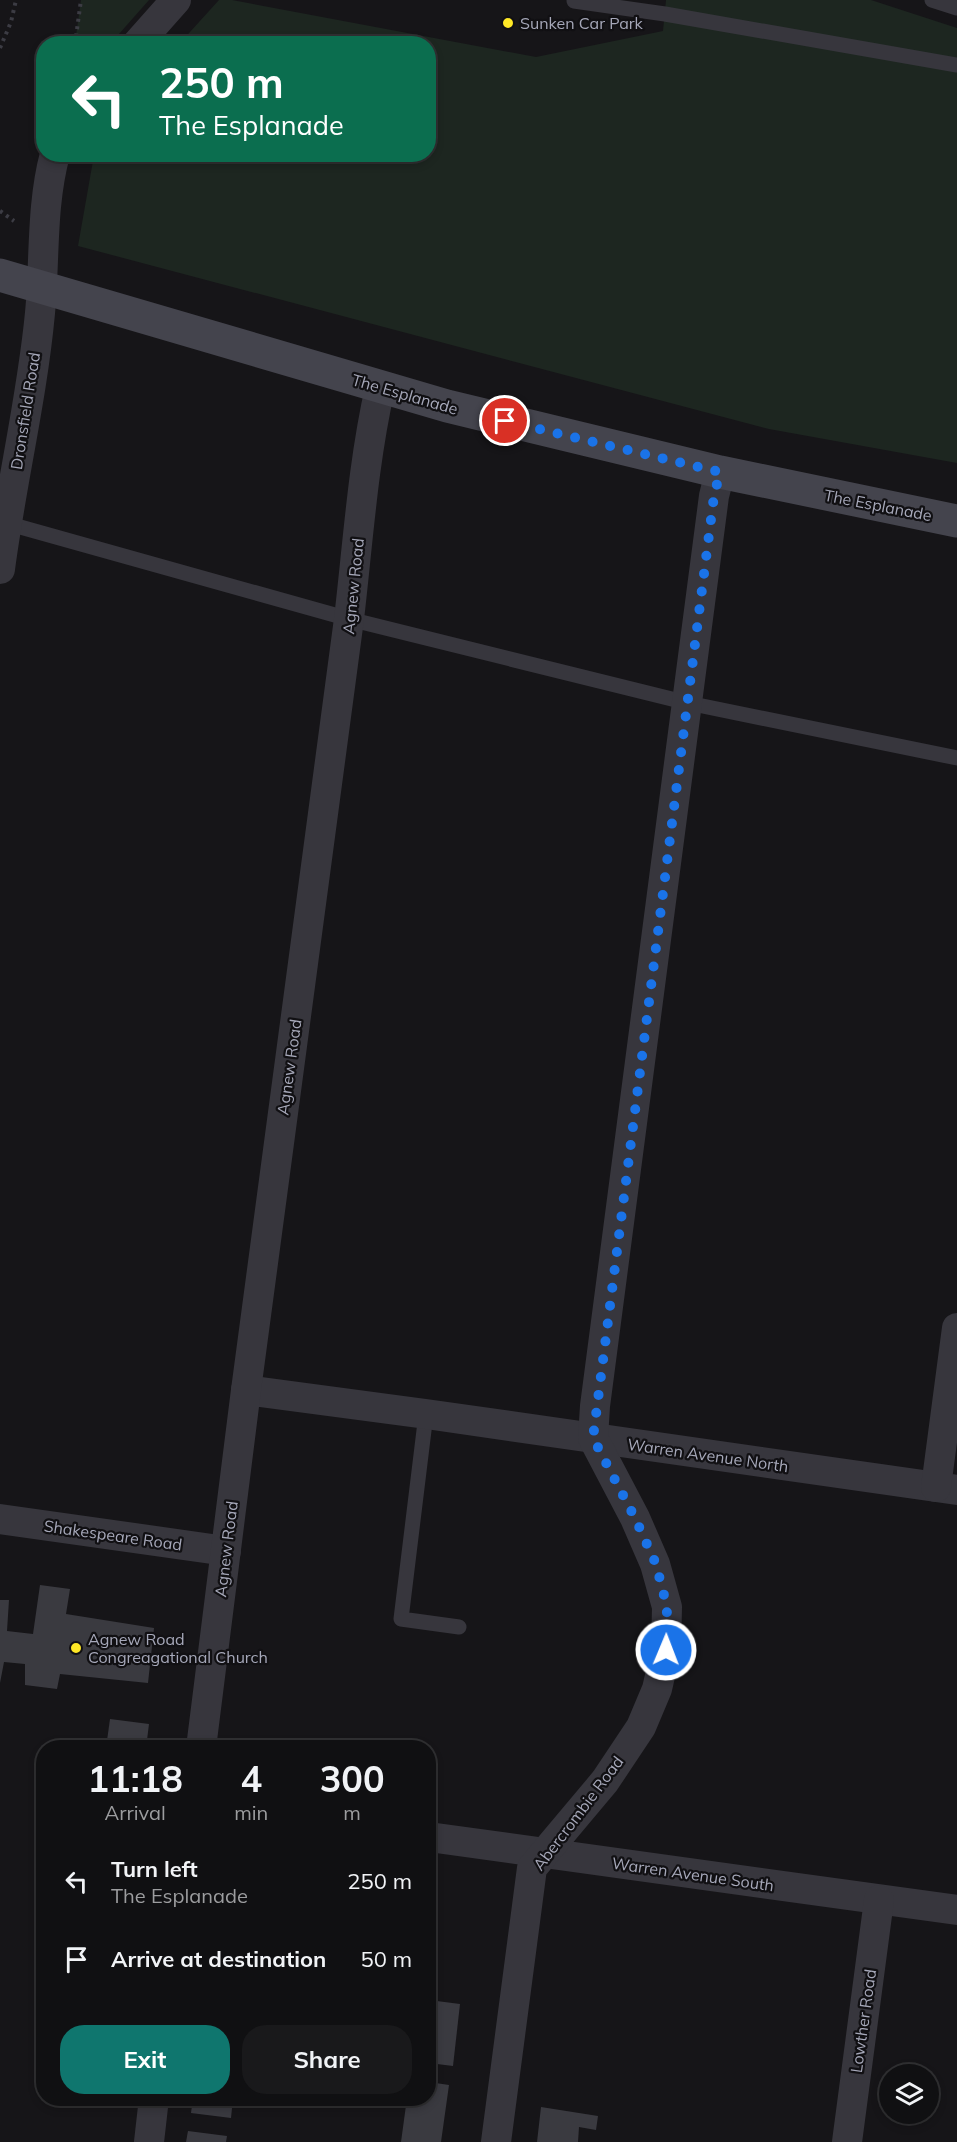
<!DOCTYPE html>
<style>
body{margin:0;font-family:Mulish,sans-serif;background:#19191b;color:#f1f3f6;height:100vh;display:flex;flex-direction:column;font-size:22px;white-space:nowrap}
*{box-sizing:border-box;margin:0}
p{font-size:20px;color:#9c9d9f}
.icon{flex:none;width:33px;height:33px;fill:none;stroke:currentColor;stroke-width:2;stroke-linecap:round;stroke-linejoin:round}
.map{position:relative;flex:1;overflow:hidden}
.panel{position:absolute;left:36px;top:1740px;width:400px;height:366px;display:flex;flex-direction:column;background:#101012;border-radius:24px;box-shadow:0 3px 9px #0003,0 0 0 2px #303032}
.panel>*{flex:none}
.guide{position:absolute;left:36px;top:36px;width:400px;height:126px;border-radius:24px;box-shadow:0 3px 9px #0003,0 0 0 2px #303032;background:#0b6e4f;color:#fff;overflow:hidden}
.tools{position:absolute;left:879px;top:2064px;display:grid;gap:12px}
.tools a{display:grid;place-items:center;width:60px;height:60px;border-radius:50%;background:#101012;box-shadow:0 3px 9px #0003,0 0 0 2px #303032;font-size:30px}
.pin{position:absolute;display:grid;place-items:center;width:51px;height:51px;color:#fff;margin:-26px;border:3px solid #fff;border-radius:50%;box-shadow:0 2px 6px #0007}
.me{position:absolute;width:66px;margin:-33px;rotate:1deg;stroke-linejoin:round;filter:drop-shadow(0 0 4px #0008)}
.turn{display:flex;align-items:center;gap:21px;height:126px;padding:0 24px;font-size:27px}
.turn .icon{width:78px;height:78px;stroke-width:2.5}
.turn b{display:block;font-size:42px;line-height:51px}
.eta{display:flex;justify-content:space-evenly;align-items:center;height:102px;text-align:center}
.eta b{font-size:36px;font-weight:700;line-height:42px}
.action{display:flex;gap:12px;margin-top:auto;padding:12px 24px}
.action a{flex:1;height:69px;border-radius:24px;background:#0f766e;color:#fff;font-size:24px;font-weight:700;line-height:69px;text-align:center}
.action a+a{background:#19191b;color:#f1f3f6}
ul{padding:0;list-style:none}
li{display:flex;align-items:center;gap:18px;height:78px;padding:0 24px}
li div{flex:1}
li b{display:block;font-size:22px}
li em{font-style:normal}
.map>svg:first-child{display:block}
.green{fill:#1d2620}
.building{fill:#3a3a40}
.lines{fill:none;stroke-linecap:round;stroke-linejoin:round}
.path{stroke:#3c3c44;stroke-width:4;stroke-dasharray:3 4.5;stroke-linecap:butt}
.lane{stroke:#37363d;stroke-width:15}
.street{stroke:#37363d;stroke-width:30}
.secondary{stroke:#44444d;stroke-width:33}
.route{stroke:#1a73e8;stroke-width:10;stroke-dasharray:0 18}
.poi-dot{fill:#ffe826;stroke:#111013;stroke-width:2}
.labels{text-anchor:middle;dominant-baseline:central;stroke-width:4.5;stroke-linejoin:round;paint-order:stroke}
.poi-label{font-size:16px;fill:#a6a8b9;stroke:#111013;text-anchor:start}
.street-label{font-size:16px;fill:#a6a8b9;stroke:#111013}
</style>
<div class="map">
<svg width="957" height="2142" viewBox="0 0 957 2142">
<rect width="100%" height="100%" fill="#161518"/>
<g class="green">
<polygon points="81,0 149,0 111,43 75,43"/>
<polygon points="219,0 232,0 536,57 663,31 666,0 871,0 957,28 957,463 769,429 78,246 94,155 429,154 429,44 180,43"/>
</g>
<g class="building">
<polygon points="40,1585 70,1589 66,1614 154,1628 148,1683 60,1674 57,1689 25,1685 25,1664 4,1662 0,1683 0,1600 9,1600 7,1631 33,1634"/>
<polygon points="110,1719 149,1724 146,1748 106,1748"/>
<polygon points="429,2000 460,2004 453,2066 429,2063"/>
<polygon points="429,2082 449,2085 441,2142 401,2142 407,2098 429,2098"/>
<polygon points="193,2098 233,2098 231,2118 191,2113"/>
<polygon points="541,2107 598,2116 596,2130 579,2127 578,2142 537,2142"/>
<polygon points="188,2131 227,2136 226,2142 186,2142"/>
</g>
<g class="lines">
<g class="path">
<polyline points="75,44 81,0"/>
<polyline points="0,48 11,22 16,0"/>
<polyline points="0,211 14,221"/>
</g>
<g class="lane">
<polyline points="932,0 957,8"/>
<polyline points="574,1 665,14 957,65"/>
<polyline points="6,523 349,619 688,703 957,758"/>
<polyline points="426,1414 401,1619 459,1627"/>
</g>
<g class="street">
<polyline points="137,44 176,0"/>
<path d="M0,569C11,484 32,399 40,313C45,260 41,206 55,154"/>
<polyline points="246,1390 426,1414 957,1490"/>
<polyline points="936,1487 957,1328"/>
<polyline points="0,1519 226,1551"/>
<path d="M201,1748L246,1390L349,619C358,542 363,463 380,388"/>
<polyline points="429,1837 957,1910"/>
<polyline points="149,2142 154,2098"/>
<polyline points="496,2142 532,1868 605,1781 641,1727 657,1689 666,1650 667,1607 655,1564 635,1518 593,1438 595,1406 714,496 720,472"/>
<polyline points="847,2142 879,1900"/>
</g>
<polyline class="secondary" points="0,275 447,406 720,472 957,521"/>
</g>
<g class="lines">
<polyline class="route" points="505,421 720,472 714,496 593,1438 635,1518 656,1564 667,1607 666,1650"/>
</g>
<g class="poi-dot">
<circle cx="508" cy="23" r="6"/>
<circle cx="76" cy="1648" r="6"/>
</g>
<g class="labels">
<g class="poi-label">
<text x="520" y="23">Sunken Car Park</text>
<text x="88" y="1639">Agnew Road<tspan x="88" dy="18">Congreagational Church</tspan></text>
</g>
<g class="street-label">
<text transform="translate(405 394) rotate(16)">The Esplanade</text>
<text transform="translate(25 411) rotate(-81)">Dronsfield Road</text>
<text transform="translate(878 505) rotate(11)">The Esplanade</text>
<text transform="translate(353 586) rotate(-84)">Agnew Road</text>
<text transform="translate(289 1067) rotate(-82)">Agnew Road</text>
<text transform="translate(708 1455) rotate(8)">Warren Avenue North</text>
<text transform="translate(113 1535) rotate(8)">Shakespeare Road</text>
<text transform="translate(226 1549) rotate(-83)">Agnew Road</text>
<text transform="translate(578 1813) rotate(-53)">Abercrombie Road</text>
<text transform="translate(693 1874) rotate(8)">Warren Avenue South</text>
<text transform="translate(863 2021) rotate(-82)">Lowther Road</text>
</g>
</g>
</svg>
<div class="tools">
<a><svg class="icon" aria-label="layers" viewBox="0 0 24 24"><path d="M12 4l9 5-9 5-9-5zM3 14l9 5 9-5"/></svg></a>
</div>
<div class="pin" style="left:505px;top:421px;background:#d93025"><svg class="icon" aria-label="arrive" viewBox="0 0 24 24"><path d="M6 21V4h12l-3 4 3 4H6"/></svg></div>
<svg class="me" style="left:666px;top:1650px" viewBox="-20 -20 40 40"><circle r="17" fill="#1a73e8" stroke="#fff" stroke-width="3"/><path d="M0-11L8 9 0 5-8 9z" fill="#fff"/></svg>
<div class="guide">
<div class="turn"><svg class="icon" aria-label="left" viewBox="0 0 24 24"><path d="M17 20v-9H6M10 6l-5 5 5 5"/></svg><div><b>250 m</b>The Esplanade</div></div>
</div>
<section class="panel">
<div class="eta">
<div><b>11:18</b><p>Arrival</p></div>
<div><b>4</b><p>min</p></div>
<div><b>300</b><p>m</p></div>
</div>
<ul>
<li><svg class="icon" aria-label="left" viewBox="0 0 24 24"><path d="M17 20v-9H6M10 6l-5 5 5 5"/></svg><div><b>Turn left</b><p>The Esplanade</p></div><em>250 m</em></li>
<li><svg class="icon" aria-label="arrive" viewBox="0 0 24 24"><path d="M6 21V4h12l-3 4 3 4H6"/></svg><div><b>Arrive at destination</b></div><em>50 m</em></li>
</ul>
<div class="action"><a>Exit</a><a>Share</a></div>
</section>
</div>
